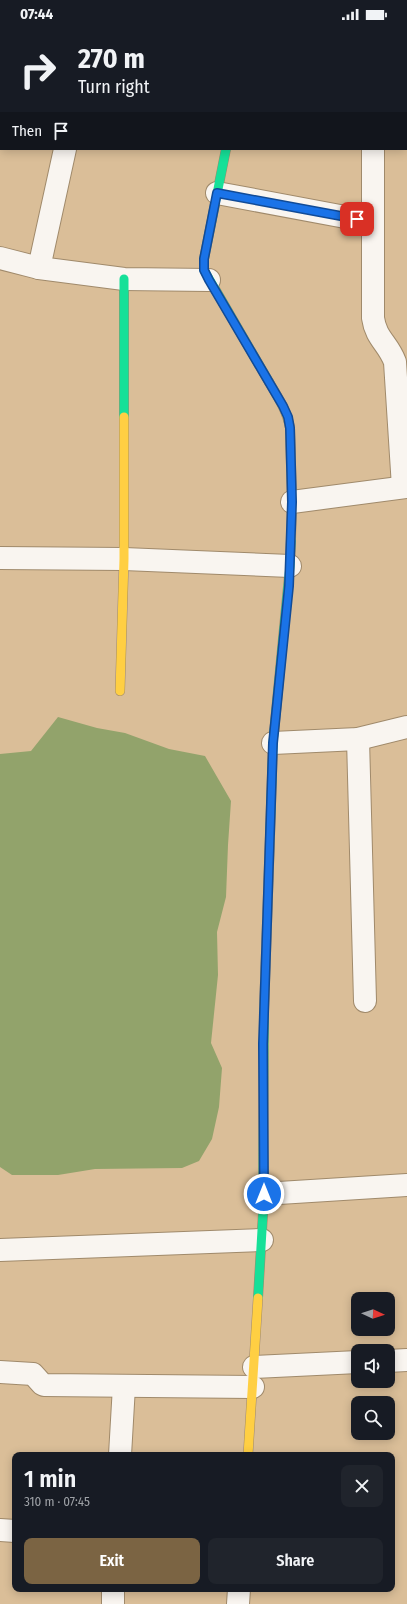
<!DOCTYPE html>
<meta charset="utf-8">
<style>
body{margin:0;font-family:"Fira Sans Condensed",sans-serif;background:#20242c;color:#f1f3f6;height:100vh;display:flex;flex-direction:column;font-size:15px;white-space:nowrap}
*{box-sizing:border-box;margin:0}
p{font-size:13px;color:#9ea1a6}
.icon{flex:none;width:22px;height:22px;fill:none;stroke:currentColor;stroke-width:2;stroke-linecap:round;stroke-linejoin:round}
.map{position:relative;flex:1;overflow:hidden}
.sheet{position:absolute;left:12px;top:1424px;width:383px;height:140px;display:flex;flex-direction:column;background:#171b24;border-radius:8px;box-shadow:0 2px 10px #0003}
.sheet>*{flex:none}
.banner{position:absolute;left:0px;top:0px;width:407px;height:122px;box-shadow:0 2px 10px #0003;background:#171b24;color:#f1f3f6;overflow:hidden}
.needle{width:26px;rotate:93deg}
.fabs{position:absolute;left:351px;top:1264px;display:grid;gap:8px}
.fabs a{display:grid;place-items:center;width:44px;height:44px;border-radius:8px;background:#171b24;box-shadow:0 2px 10px #0003;font-size:20px}
.pin{position:absolute;display:grid;place-items:center;width:34px;height:34px;color:#fff;margin:-17px;border-radius:8px;box-shadow:0 2px 6px #0006}
.me{position:absolute;width:44px;margin:-22px;rotate:0deg;stroke-linejoin:round;filter:drop-shadow(0 0 3px #0008)}
.turn{display:flex;align-items:center;gap:14px;height:84px;padding:0 12px;font-size:18px}
.turn .icon{width:52px;height:52px;stroke-width:2.5}
.turn b{display:block;font-size:28px;line-height:34px}
.then{display:flex;align-items:center;height:38px;padding:0 12px;background:#0003;gap:8px;font-size:15px}
.round{display:grid;place-items:center;flex:none;width:42px;height:42px;border-radius:8px;background:#20242c}
.head{display:flex;align-items:center;justify-content:space-between;height:68px;padding:0 12px}
h1{font-size:24px;font-weight:600;line-height:30px}
.primary-button{display:flex;gap:8px;margin-top:auto;padding:8px 12px}
.primary-button a{flex:1;height:46px;border-radius:8px;background:#7b6443;color:#fff;font-size:16px;font-weight:600;line-height:46px;text-align:center}
.primary-button a+a{background:#20242c;color:#f1f3f6}
.status{display:flex;justify-content:space-between;align-items:center;height:28px;padding:0 20px;background:#171b24;direction:ltr}
.status svg{height:11px;fill:currentColor}
.map>svg:first-child{display:block}
.water{fill:#92a36b}
.lines{fill:none;stroke-linecap:round;stroke-linejoin:round}
.street-casing{stroke:#a08a6b;stroke-width:24}
.fast-casing{stroke:#a08a6b;stroke-width:10}
.slow-casing{stroke:#a08a6b;stroke-width:10}
.street{stroke:#f9f5f0;stroke-width:22}
.fast{stroke:#16e098;stroke-width:9}
.slow{stroke:#ffcf43;stroke-width:9}
.route-casing{stroke:#114b97;stroke-width:10}
.route{stroke:#1a73e8;stroke-width:7}
</style>
<div class="status"><b>07:44</b><svg viewBox="0 0 49 12"><path d="M0 12V9h3v3zM5 12V6h3v6zM10 12V3h3v9zM15 12V0h3v12zM26 1h20v11H26zM47 4h2v5h-2z"/></svg></div>
<div class="map">
<svg width="407" height="1576" viewBox="0 0 407 1576">
<rect width="100%" height="100%" fill="#dabe98"/>
<polygon class="water" points="58,689 97,700 125,705 169,721 205,728 231,773 228,817 226,869 217,904 218,947 211,1015 222,1040 219,1079 212,1111 199,1133 182,1140 95,1141 58,1147 12,1147 0,1139 0,726 31,723"/>
<g class="lines">
<g class="street-casing">
<g id="street">
<polyline points="115,0 119,1"/>
<polyline points="92,1 92,0"/>
<polyline points="265,1 265,0"/>
<polyline points="374,1 374,0"/>
<polyline points="406,72 407,72"/>
<path d="M373,121V290C376,311 388,315 395,334L403,459"/>
<polyline points="217,165 372,194"/>
<polyline points="0,230 39,240 124,251 209,252"/>
<polyline points="39,240 65,121"/>
<polyline points="292,474 407,459"/>
<polyline points="0,530 124,531 290,538"/>
<polyline points="358,711 365,973"/>
<polyline points="273,715 358,711 407,699"/>
<polyline points="263,1166 407,1157"/>
<polyline points="0,1222 262,1212"/>
<polyline points="388,1333 407,1332"/>
<polyline points="254,1339 358,1334"/>
<polyline points="0,1344 33,1346 42,1356 44,1357 253,1359"/>
<polyline points="120,1427 124,1358"/>
<polyline points="0,1502 15,1503"/>
<polyline points="113,1576 113,1561"/>
<polyline points="238,1576 239,1561"/>
</g>
</g>
<g class="fast-casing">
<g id="fast">
<polyline points="226,121 204,231 204,242 269,354"/>
<polyline points="124,251 124,389"/>
<polyline points="270,808 273,715 290,538 291,511"/>
<polyline points="258,1270 263,1185 264,983"/>
</g>
</g>
<g class="slow-casing">
<g id="slow">
<path d="M269,354C278,369 287,383 290,400L292,474L291,511"/>
<polyline points="120,663 124,531 124,389"/>
<polyline points="264,983 270,808"/>
<polyline points="248,1427 258,1270"/>
</g>
</g>
<use href="#street" class="street"/>
<use href="#fast" class="fast"/>
<use href="#slow" class="slow"/>
</g>
<g class="lines">
<g class="route-casing">
<polyline id="route" points="264,1166 263,1016 273,715 289,558 292,474 290,400 288,389 283,378 209,252 204,242 204,231 217,165 357,191"/>
</g>
<use href="#route" class="route"/>
</g>
</svg>
<div class="fabs">
<a><svg class="needle" viewBox="-14 -14 28 28"><path d="M0-13l5 13h-10z" fill="#e53935"/><path d="M0 13l5-13h-10z" fill="#9ea1a6"/></svg></a>
<a><svg class="icon" aria-label="sound" viewBox="0 0 24 24"><path d="M4 9h4l5-4v14l-5-4H4zM17 9q2 3 0 6"/></svg></a>
<a><svg class="icon" aria-label="search" viewBox="0 0 24 24"><circle cx="10" cy="10" r="6"/><path d="M15 15l6 6"/></svg></a>
</div>
<div class="pin" style="left:357px;top:191px;background:#d93025"><svg class="icon" aria-label="arrive" viewBox="0 0 24 24"><path d="M6 21V4h12l-3 4 3 4H6"/></svg></div>
<svg class="me" style="left:264px;top:1166px" viewBox="-20 -20 40 40"><circle r="17" fill="#1a73e8" stroke="#fff" stroke-width="3"/><path d="M0-11L8 9 0 5-8 9z" fill="#fff"/></svg>
<div class="banner">
<div class="turn"><svg class="icon" aria-label="right" viewBox="0 0 24 24"><path d="M7 20v-9h11M14 6l5 5-5 5"/></svg><div><b>270 m</b>Turn right</div></div>
<div class="then">Then<svg class="icon" aria-label="arrive" viewBox="0 0 24 24"><path d="M6 21V4h12l-3 4 3 4H6"/></svg></div>
</div>
<section class="sheet">
<div class="head"><div><h1>1 min</h1><p>310 m · 07:45</p></div><a class="round"><svg class="icon" aria-label="close" viewBox="0 0 24 24"><path d="M6 6l12 12M18 6L6 18"/></svg></a></div>
<div class="primary-button"><a>Exit</a><a>Share</a></div>
</section>
</div>
